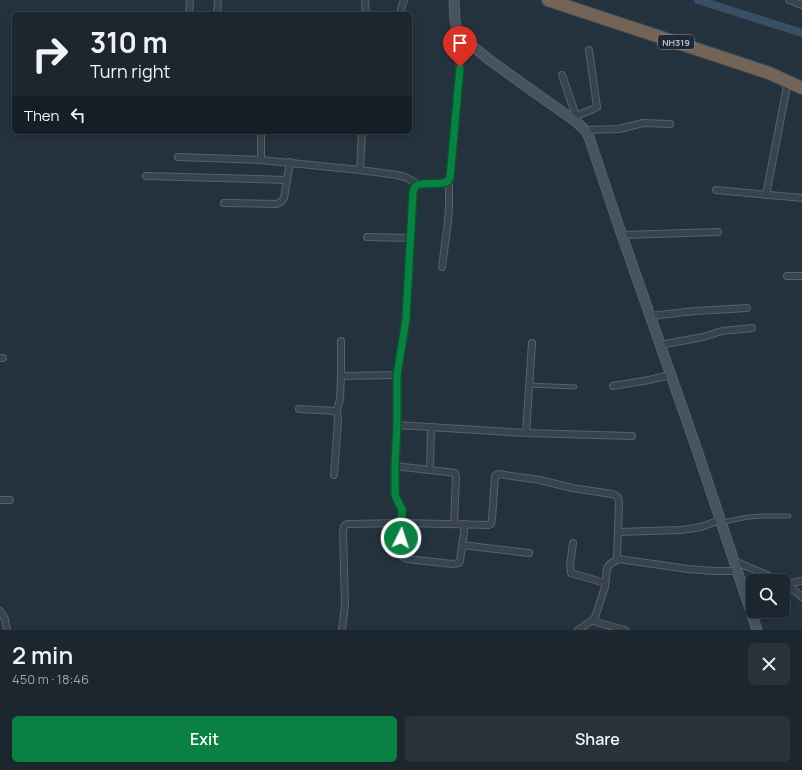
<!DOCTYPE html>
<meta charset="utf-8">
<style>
body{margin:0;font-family:Manrope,sans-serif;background:#28323a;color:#f1f3f6;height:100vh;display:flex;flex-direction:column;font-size:15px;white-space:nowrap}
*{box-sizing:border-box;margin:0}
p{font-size:13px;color:#a0a5aa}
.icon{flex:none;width:22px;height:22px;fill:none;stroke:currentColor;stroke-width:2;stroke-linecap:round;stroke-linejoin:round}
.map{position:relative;height:630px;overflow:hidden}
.sheet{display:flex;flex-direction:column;background:#1b262e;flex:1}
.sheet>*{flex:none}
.hud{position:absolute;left:12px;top:12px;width:400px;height:122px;border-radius:6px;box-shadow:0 2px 6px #0003,0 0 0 1px #39434a;background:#1b262e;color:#f1f3f6;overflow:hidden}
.fabs{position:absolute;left:746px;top:574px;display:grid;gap:8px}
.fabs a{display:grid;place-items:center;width:44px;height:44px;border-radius:6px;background:#1b262e;box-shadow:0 2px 6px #0003,0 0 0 1px #39434a;font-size:20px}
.pin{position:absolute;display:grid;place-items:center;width:34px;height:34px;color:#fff;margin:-41px -17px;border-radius:50% 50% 50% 0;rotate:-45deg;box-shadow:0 0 4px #0007}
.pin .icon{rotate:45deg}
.me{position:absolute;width:44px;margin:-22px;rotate:4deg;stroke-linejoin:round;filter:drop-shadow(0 0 3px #0008)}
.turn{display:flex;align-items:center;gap:14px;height:84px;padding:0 12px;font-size:18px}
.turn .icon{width:52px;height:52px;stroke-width:2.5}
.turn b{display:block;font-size:28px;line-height:34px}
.then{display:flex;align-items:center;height:38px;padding:0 12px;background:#0003;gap:8px;font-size:15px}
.round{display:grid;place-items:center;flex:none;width:42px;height:42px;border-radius:6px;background:#28323a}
.summary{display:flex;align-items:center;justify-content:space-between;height:68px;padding:0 12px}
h1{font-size:24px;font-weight:600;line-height:30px}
.cta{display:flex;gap:8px;margin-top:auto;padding:8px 12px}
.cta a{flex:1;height:46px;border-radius:6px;background:#0b8043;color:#fff;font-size:16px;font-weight:600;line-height:46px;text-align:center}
.cta a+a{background:#28323a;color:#f1f3f6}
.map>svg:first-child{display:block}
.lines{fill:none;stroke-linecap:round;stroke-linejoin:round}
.canal{stroke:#375065;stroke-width:8}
.lane-casing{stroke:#56616c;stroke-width:5}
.street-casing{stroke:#56616c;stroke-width:8}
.secondary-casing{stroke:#56616c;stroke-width:11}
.highway-casing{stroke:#434e59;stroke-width:14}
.lane{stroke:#38434e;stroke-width:3}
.street{stroke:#38434e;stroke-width:6}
.secondary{stroke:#465361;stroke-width:9}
.highway{stroke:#746455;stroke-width:12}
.route-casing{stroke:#07532c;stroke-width:10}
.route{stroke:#0b8043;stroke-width:7}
.labels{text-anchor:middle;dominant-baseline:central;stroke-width:3;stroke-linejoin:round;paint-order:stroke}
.shield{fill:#1d2833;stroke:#87919c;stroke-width:1}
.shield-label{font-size:9px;font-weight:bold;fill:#b4bec9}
</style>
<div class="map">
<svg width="802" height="630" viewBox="0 0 802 630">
<rect width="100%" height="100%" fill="#24323e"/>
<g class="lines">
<polyline class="canal" points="698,0 802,33"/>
<g class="lane-casing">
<g id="lane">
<polyline points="529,385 575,387"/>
<polyline points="723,522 748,517 764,516 789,516"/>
</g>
</g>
<g class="street-casing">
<g id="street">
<polyline points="365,0 366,14"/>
<polyline points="789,0 802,5"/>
<polyline points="401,9 404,0"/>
<polyline points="189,14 190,0"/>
<polyline points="217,14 218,0"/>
<polyline points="562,75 577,119"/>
<polyline points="576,116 593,109 597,107 589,50"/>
<polyline points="585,130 619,129 643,123 670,124"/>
<polyline points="261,132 261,160"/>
<polyline points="178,157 261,160 360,170 397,175 405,177 418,184"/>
<polyline points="360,170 362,132"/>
<polyline points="146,176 287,180"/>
<polyline points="716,190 802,198"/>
<polyline points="766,195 788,81"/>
<polyline points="224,203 276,204 281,202 284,198 290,162"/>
<polyline points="622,235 718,232"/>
<polyline points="367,237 411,238"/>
<polyline points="442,267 448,221 449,206 449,181"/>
<polyline points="787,276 802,276"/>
<polyline points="650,316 695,311 747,308"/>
<polyline points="660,345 703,337 722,331 752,328"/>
<polyline points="0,358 3,358"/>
<polyline points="341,376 397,375"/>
<polyline points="613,386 649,380 670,375"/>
<polyline points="299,409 337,411"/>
<polyline points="397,425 526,433 632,436"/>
<polyline points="526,433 532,343"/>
<polyline points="395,466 455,473 456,476 454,524"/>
<polyline points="430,470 431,427"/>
<polyline points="334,475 338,421 337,411 340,399 341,376 341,341"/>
<polyline points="0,500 10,500"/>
<polyline points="400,523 402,552 403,557 407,559 453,564 459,563 460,561 465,524"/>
<polyline points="402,523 402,509 397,500 395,494 395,466 397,425 397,375 406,319 413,192 415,187 418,184 446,183 450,179 462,36"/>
<polyline points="618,532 681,530 701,527 720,520"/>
<polyline points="573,543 570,566 571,573 605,583"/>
<polyline points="462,545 529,553"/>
<polyline points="619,559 610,564 607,568 605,587 594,620 596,622 625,630"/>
<polyline points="734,561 781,581"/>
<polyline points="783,582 787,584 802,597"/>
<polyline points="787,584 802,581"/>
<polyline points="0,611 5,619 7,630"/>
<path d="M342,630L345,605L343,532L344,526L347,524H350L402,523L489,525L491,524L492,519L495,476L498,474L540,480L572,488L612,494C617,495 619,498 619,504L617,556L619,559L688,569L714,571H737"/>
<polyline points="578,630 594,619"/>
</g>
</g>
<g class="secondary-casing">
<polyline id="secondary" points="454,0 455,21 457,29 464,39 487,58 520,82 575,121 585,130 589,137 618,224 695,444 757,630"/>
</g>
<g class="highway-casing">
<polyline id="highway" points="548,0 745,65 769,73 802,88"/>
</g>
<use href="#lane" class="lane"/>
<use href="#street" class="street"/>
<use href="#secondary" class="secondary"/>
<use href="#highway" class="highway"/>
</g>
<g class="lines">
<g class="route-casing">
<path id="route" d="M401,538L400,523H402V509L397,500L395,494V466L397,425V375L406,319L413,192C414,190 414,187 416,186C420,182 440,185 447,182L450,178L460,67"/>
</g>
<use href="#route" class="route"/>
</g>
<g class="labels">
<rect class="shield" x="658" y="35" width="36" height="14" rx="3"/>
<g class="shield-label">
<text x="676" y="42">NH319</text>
</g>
</g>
</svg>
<div class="fabs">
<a><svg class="icon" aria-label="search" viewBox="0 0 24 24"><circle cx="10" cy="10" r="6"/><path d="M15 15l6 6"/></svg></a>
</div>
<div class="pin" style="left:460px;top:67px;background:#d93025"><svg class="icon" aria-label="arrive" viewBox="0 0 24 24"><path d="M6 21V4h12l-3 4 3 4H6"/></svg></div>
<svg class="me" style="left:401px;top:538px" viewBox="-20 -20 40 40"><circle r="17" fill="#0b8043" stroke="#fff" stroke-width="3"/><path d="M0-11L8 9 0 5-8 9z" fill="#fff"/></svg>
<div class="hud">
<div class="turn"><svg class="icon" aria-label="right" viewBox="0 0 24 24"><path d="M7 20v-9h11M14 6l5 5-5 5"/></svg><div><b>310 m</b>Turn right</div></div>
<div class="then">Then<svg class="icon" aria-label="left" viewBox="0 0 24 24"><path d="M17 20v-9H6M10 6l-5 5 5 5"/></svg></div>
</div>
</div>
<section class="sheet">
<div class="summary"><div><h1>2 min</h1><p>450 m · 18:46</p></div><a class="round"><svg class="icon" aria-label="close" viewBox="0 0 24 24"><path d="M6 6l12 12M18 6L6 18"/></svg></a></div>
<div class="cta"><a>Exit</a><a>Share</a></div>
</section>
